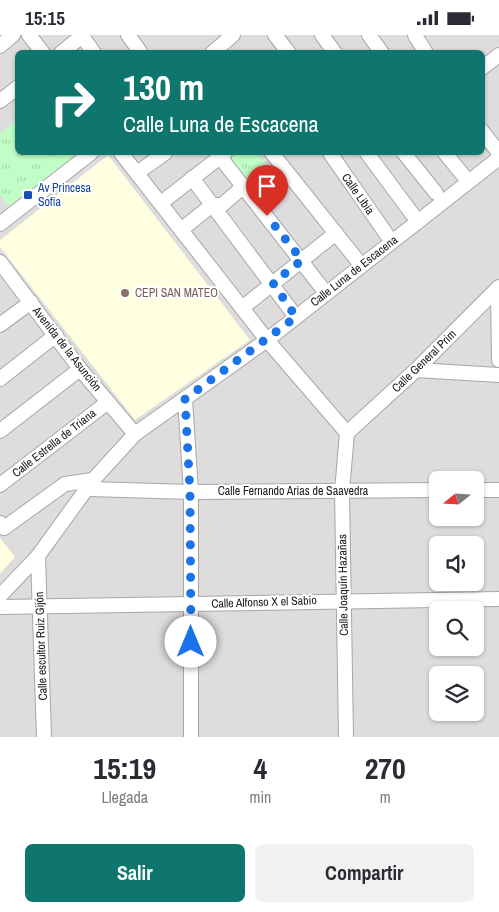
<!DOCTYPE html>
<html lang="es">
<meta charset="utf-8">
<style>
body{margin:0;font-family:"Archivo Narrow",sans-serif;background:#f2f2f3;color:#2b2b33;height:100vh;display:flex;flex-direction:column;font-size:19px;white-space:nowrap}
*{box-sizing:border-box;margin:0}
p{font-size:16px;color:#7c7c81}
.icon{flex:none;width:28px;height:28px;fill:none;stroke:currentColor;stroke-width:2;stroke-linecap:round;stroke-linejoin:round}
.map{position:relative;height:702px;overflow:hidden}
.side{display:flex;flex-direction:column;background:#fff;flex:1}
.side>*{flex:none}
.guide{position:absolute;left:15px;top:15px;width:470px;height:105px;border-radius:8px;box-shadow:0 1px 4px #0004;background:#0f766e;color:#fff;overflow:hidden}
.needle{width:32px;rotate:252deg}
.buttons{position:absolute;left:429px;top:436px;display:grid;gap:10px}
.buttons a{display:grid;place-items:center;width:55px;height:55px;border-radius:8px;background:#fff;box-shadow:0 1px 4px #0004;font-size:25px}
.pin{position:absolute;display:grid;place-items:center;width:42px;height:42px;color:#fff;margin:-51px -21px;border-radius:50% 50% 50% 0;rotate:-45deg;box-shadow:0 0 5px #0007}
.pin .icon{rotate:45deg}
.me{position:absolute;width:55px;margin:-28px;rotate:0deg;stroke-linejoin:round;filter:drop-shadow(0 0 4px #0008)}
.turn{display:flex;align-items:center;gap:18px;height:105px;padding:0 25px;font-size:22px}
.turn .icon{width:65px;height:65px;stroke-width:2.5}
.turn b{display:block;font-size:35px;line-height:42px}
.eta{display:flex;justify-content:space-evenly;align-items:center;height:85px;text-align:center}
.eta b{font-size:30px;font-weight:700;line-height:35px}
.button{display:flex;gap:10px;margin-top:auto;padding:10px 25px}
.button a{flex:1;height:58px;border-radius:8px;background:#0f766e;color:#fff;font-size:20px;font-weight:700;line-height:58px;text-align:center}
.button a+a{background:#f2f2f3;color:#2b2b33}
.status{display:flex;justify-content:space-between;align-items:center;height:35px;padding:0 25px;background:#fff;direction:ltr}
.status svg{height:14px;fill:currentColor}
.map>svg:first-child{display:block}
.residential{fill:#dedcdc;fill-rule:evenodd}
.education{fill:#feffe0}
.park{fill:url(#park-tufts)}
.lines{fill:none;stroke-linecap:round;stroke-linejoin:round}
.street-casing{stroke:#a7a7a7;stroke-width:16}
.street{stroke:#fff;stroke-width:14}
.route{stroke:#1a73e8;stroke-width:9;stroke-dasharray:0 16.2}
.transit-dot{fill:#1a4fb4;stroke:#fff;stroke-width:2}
.education-dot{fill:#8d6e63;stroke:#fff;stroke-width:2}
.labels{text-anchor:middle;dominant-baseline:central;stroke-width:4;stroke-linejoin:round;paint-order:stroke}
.transit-label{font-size:12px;fill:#164399;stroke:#fff;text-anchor:start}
.street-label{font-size:12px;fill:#202020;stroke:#fff}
.education-label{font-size:12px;fill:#785e54;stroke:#fff;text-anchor:start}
</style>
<div class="status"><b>15:15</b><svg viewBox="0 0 49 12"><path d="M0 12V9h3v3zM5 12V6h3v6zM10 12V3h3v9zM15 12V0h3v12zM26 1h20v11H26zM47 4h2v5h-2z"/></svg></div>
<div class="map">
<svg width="499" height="702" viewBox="0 0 499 702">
<defs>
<pattern id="park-tufts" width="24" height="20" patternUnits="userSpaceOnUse" patternTransform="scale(1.25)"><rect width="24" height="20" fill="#c0fdc7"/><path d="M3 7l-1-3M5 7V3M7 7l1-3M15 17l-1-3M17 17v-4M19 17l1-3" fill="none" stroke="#a5d9ab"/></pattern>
</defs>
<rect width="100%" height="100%" fill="#f1ede5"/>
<path class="residential" d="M0,0H499V702H0ZM18,18H482V118H18ZM438,445H475V482H438ZM438,510H475V548H438ZM438,575H475V612H438ZM438,640H475V678H438Z"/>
<g class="education">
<polygon points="108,120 250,305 135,385 0,212 0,205"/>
<polygon points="0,503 15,522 0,539"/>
</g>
<g class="park">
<polygon points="17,85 18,118 69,118 73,123 9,171 0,159 0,99"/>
<polygon points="231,118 257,118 268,131 246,148 224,123"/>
</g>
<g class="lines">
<g class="street-casing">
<g id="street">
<polyline points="29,0 43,18"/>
<polyline points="128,0 141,18"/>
<polyline points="275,0 289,18"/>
<polyline points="322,0 335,18"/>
<polyline points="369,0 382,18"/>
<polyline points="415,0 426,18"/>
<polyline points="82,1 94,18"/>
<polyline points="0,11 13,0"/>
<polyline points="61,18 83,0"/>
<polyline points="212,18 233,0"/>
<polyline points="482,33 499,20"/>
<polyline points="0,66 18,52"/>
<polyline points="482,96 499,118"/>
<polyline points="121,118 267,305 347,398"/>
<polyline points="272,118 361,230"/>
<polyline points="330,118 387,200"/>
<polyline points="367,118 413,180"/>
<polyline points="404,118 436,158"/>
<polyline points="445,118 463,140"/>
<polyline points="220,122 326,258"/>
<polyline points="137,138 165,118"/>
<polyline points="192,143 296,282"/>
<polyline points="161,168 225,118"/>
<polyline points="0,189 91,118"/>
<polyline points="181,195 212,170 222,170 244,151"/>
<polyline points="0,227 80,334 135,399"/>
<polyline points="498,254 499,325"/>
<polyline points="242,273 336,198"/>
<polyline points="0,290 31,267"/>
<polyline points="416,335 499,340"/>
<polyline points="0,344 56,300"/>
<polyline points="185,364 191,457 191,702"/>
<polyline points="0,396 80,334"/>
<polyline points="347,398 416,335 499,252"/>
<polyline points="0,450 108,367"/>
<polyline points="89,454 191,457 438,455"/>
<polyline points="475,455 499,455"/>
<polyline points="0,488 4,493 65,449 93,445"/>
<polyline points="38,521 44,702"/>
<polyline points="0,561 38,521 93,445 135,399 267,305 499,123"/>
<polyline points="0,572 499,564"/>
<polyline points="346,702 342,456 347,398"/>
</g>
</g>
<use href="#street" class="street"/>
</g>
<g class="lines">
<polyline class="route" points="191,607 190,457 185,364 296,282 273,248 302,225 267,181"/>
</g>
<rect class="transit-dot" x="23" y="155" width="10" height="10" rx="2.5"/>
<circle class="education-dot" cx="125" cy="258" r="5"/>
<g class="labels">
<g class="transit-label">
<text x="38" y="153">Av Princesa<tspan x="38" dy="14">Sofia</tspan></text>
</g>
<g class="street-label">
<text transform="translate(358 159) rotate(55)">Calle Libia</text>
<text transform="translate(354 236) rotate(-38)">Calle Luna de Escacena</text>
<text transform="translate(67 314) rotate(52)">Avenida de la Asunción</text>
<text transform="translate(424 326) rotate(-44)">Calle General Prim</text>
<text transform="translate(54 408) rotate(-38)">Calle Estrella de Triana</text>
<text x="293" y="456">Calle Fernando Arias de Saavedra</text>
<text transform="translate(343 550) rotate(-91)">Calle Joaquín Hazañas</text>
<text transform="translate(264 567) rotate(-2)">Calle Alfonso X el Sabio</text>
<text transform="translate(41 611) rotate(-92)">Calle escultor Ruiz Gijón</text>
</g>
<g class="education-label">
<text x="135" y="258">CEPI SAN MATEO</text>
</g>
</g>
</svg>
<div class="buttons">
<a><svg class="needle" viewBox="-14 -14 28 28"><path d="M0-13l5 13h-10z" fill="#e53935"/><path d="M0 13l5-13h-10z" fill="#7c7c81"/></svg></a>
<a><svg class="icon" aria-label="sound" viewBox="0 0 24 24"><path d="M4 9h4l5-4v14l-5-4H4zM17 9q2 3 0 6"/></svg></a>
<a><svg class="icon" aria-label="search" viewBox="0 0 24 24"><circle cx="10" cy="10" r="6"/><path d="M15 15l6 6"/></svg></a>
<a><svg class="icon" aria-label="layers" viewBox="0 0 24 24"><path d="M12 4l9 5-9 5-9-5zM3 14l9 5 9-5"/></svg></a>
</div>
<div class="pin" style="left:267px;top:181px;background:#d93025"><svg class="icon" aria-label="arrive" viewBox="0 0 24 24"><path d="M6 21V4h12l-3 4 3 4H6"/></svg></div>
<svg class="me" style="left:191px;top:607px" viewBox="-20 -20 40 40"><circle r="19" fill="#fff"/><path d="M0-13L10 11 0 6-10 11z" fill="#1a73e8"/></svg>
<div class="guide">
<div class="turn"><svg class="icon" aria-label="right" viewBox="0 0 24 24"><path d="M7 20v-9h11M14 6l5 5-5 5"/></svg><div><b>130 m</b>Calle Luna de Escacena</div></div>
</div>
</div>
<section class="side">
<div class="eta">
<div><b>15:19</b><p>Llegada</p></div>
<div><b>4</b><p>min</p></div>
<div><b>270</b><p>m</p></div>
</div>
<div class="button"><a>Salir</a><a>Compartir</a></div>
</section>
